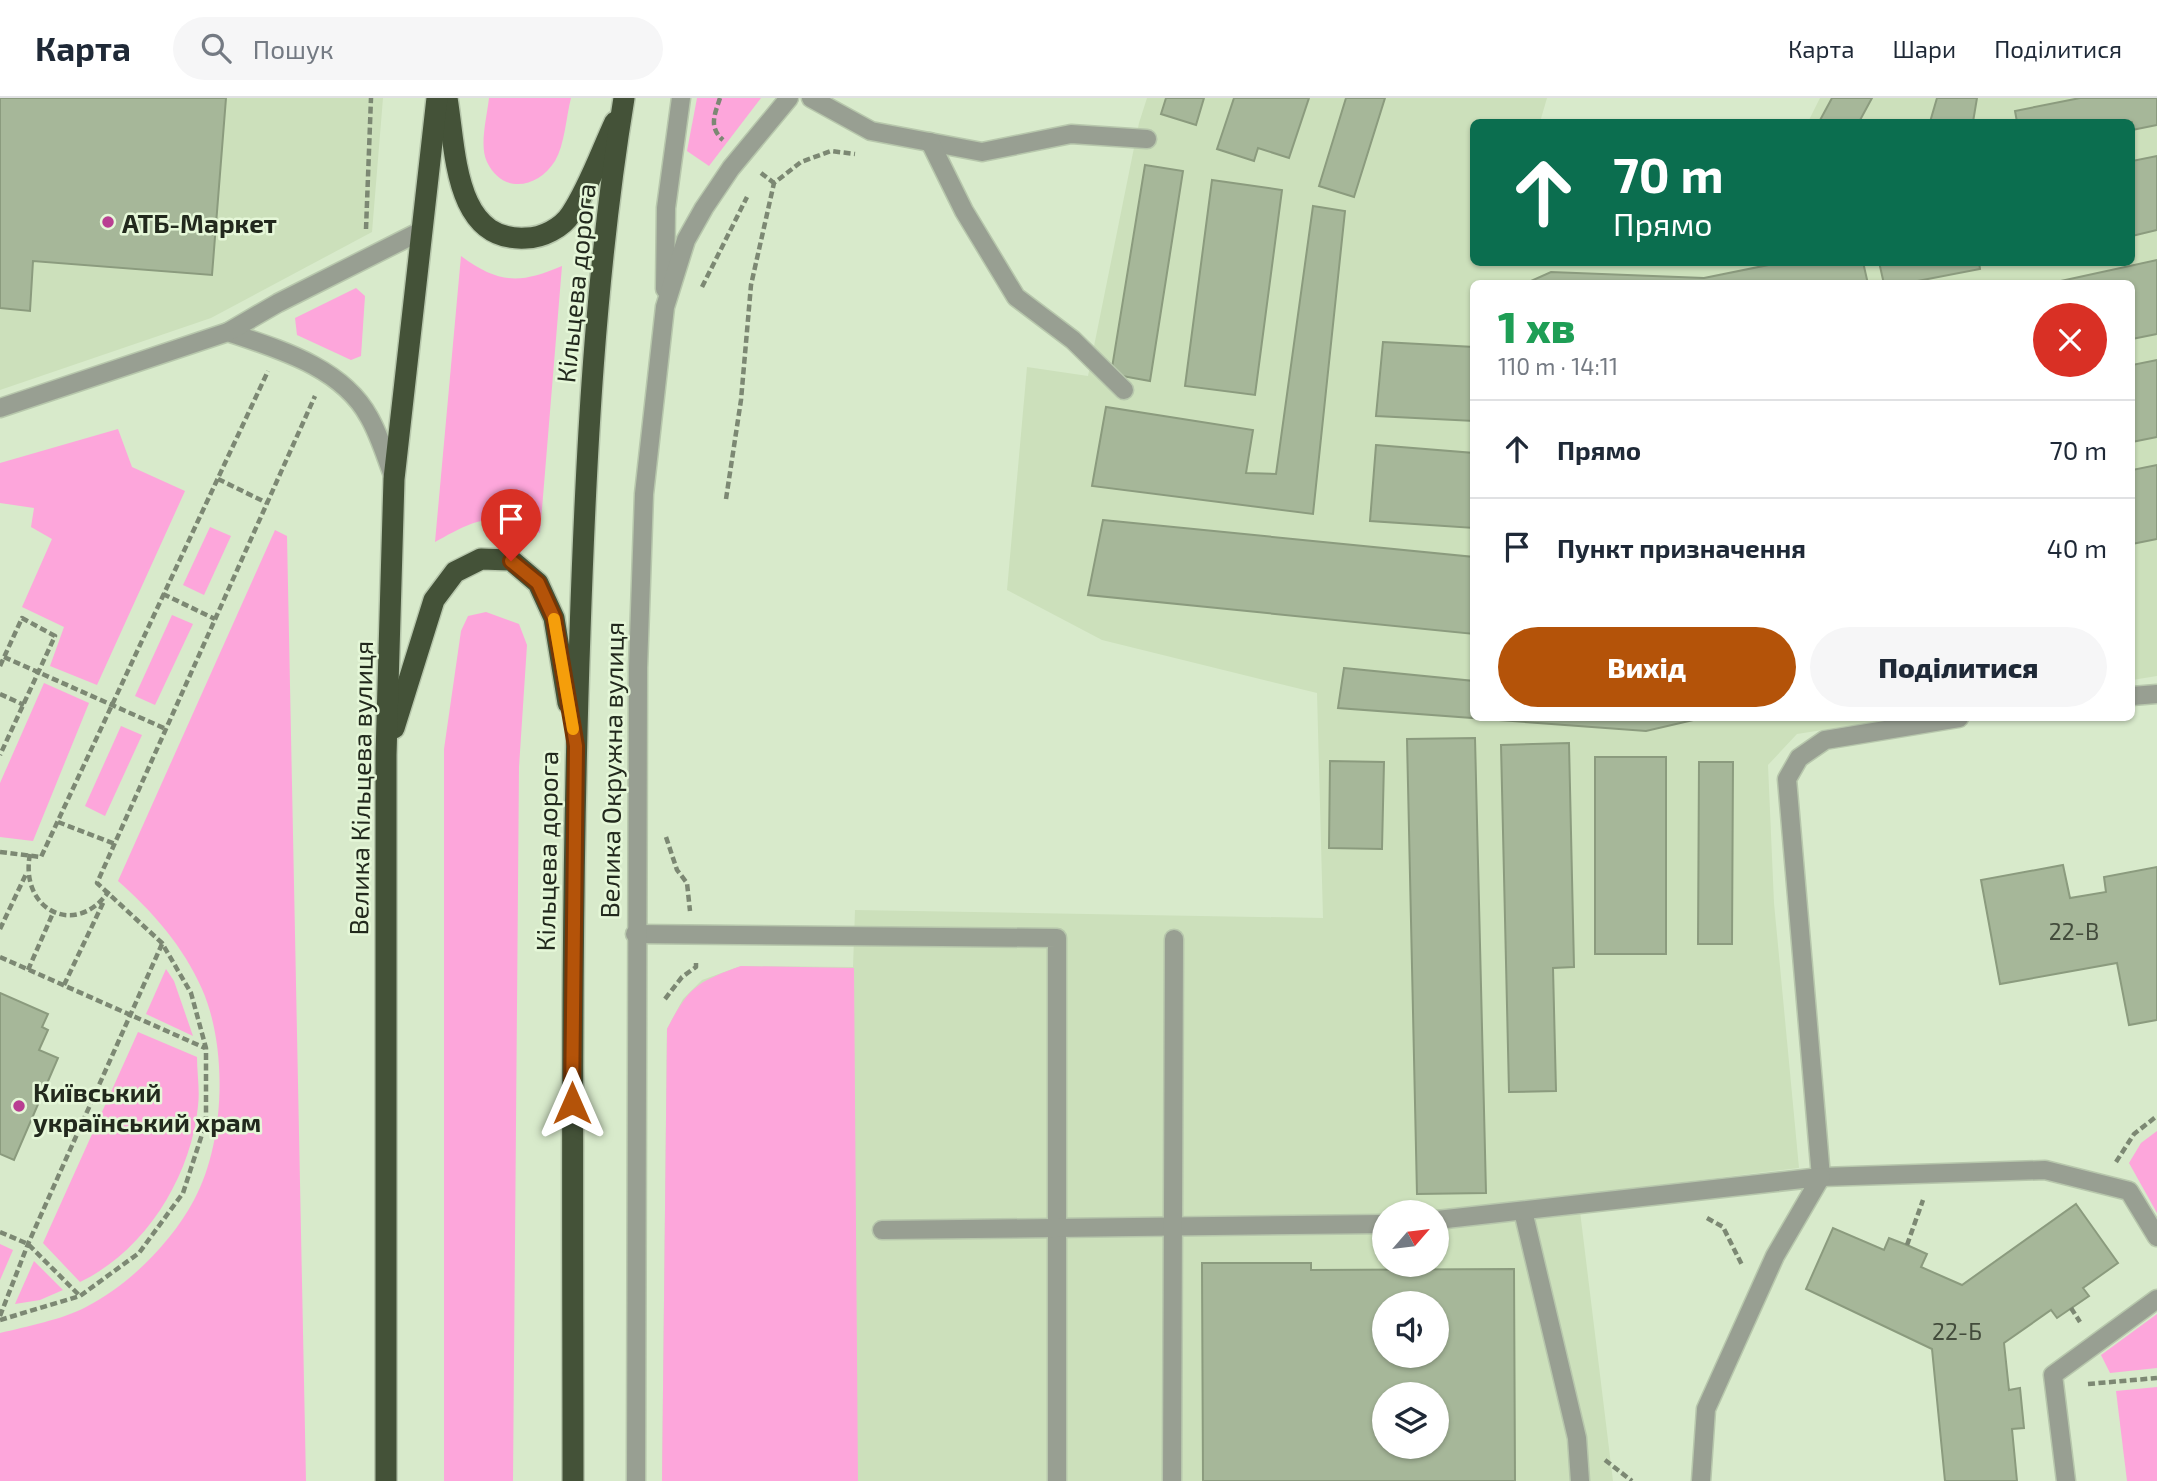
<!DOCTYPE html>
<html lang="uk">
<meta charset="utf-8">
<style>
body{margin:0;font-family:"Exo 2",sans-serif;background:#f6f6f7;color:#1f2937;height:100vh;display:flex;flex-direction:column;font-size:26px;white-space:nowrap}
*{box-sizing:border-box;margin:0}
p{font-size:23px;color:#747a83}
.icon{flex:none;width:38px;height:38px;fill:none;stroke:currentColor;stroke-width:2;stroke-linecap:round;stroke-linejoin:round}
.map{position:relative;flex:1;overflow:hidden}
.sheet{position:absolute;left:1470px;top:182px;width:665px;height:441px;display:flex;flex-direction:column;background:#fff;border-radius:10px;box-shadow:0 2px 5px #0004}
.sheet>*{flex:none}
.guide{position:absolute;left:1470px;top:21px;width:665px;height:147px;border-radius:10px;box-shadow:0 2px 5px #0004;background:#0b6e4f;color:#fff;overflow:hidden}
.needle{width:46px;rotate:62deg}
.fabs{position:absolute;left:1372px;top:1102px;display:grid;gap:14px}
.fabs a{display:grid;place-items:center;width:77px;height:77px;border-radius:50%;background:#fff;box-shadow:0 2px 5px #0004;font-size:35px}
.pin{position:absolute;display:grid;place-items:center;width:60px;height:60px;color:#fff;margin:-72px -30px;border-radius:50% 50% 50% 0;rotate:-45deg;box-shadow:0 0 7px #0007}
.pin .icon{rotate:45deg}
.me{position:absolute;width:77px;margin:-38px;rotate:0deg;stroke-linejoin:round;filter:drop-shadow(0 0 5px #0008)}
.turn{display:flex;align-items:center;gap:24px;height:147px;padding:0 28px;font-size:32px}
.turn .icon{width:91px;height:91px;stroke-width:2.5}
.turn b{display:block;font-size:49px;line-height:60px}
.round{display:grid;place-items:center;flex:none;width:74px;height:74px;border-radius:37px;background:#f6f6f7}
.head{display:flex;align-items:center;justify-content:space-between;height:119px;padding:0 28px}
h1{font-size:42px;font-weight:800;line-height:52px;color:#1e9e55}
.primary-button{display:flex;gap:14px;margin-top:auto;padding:14px 28px}
.primary-button a{flex:1;height:80px;border-radius:42px;background:#b45309;color:#fff;font-size:28px;font-weight:800;line-height:80px;text-align:center}
.primary-button a+a{background:#f6f6f7;color:#1f2937}
ul{padding:0;list-style:none}
li{display:flex;align-items:center;gap:21px;height:98px;padding:0 28px;border-top:2px solid #e0e1e3}
li div{flex:1}
li b{display:block;font-size:26px}
li em{font-style:normal}
header{display:flex;align-items:center;gap:42px;box-sizing:border-box;height:98px;padding:0 35px;background:#fff;border-bottom:2px solid #e0e1e3}
header strong{font-size:33px}
nav{display:flex;gap:38px;margin-inline-start:auto;font-size:24px}
.search{width:490px;height:63px;background:#f6f6f7;display:flex;align-items:center;gap:18px;box-sizing:border-box;padding:0 24px;border-radius:38px;color:#747a83;font-size:26px}
.map>svg:first-child{display:block}
.built{fill:#cce0bb;fill-rule:evenodd}
.green{fill:#fda6db}
.building{fill:#a6b799;stroke:#8b9b7e;stroke-width:2;fill-rule:evenodd}
.lines{fill:none;stroke-linecap:round;stroke-linejoin:round}
.minor-casing{stroke:#b7c7ac;stroke-width:21}
.highway-casing{stroke:#b7c7ac;stroke-width:24}
.path{stroke:#7c8873;stroke-width:4.5;stroke-dasharray:7 3.5;stroke-linecap:butt}
.minor{stroke:#989f92;stroke-width:18}
.highway{stroke:#445238;stroke-width:21}
.route-casing{stroke:#753606;stroke-width:18}
.route{stroke:#b45309;stroke-width:12}
.slow{stroke:#f59e0b;stroke-width:12}
.poi-dot{fill:#b93f92;stroke:#e5f7d8;stroke-width:2.5}
.labels{text-anchor:middle;dominant-baseline:central;stroke-width:5;stroke-linejoin:round;paint-order:stroke}
.number-label{font-size:23px;fill:#434c3c}
.poi-label{font-size:26px;font-weight:bold;fill:#22291d;stroke:#e5f7d8;text-anchor:start}
.street-label{font-size:26px;fill:#22291d;stroke:#e5f7d8}
</style>
<header>
<strong>Карта</strong>
<div class="search"><svg class="icon" aria-label="search" viewBox="0 0 24 24"><circle cx="10" cy="10" r="6"/><path d="M15 15l6 6"/></svg>Пошук</div>
<nav><a>Карта</a><a>Шари</a><a>Поділитися</a></nav>
</header>
<div class="map">
<svg width="2157" height="1383" viewBox="0 0 2157 1383">
<rect width="100%" height="100%" fill="#d8eacb"/>
<g class="built">
<polygon points="0,0 383,0 372,134 211,220 0,292"/>
<path d="M1147,0H1547L1540,24H1474V164H2132V24H1808L1820,0H2157V578L2132,582V186H1474V620H1899L1797,636L1768,667L1774,805L1799,1070L1578,1097L1613,1383H662L667,931L683,901L702,882L741,868L853,869L855,812L1323,820L1317,595L1102,542L1007,492L1027,269L1088,278L1139,25ZM1384,1115H1437V1167H1384ZM1384,1206H1437V1258H1384ZM1384,1297H1437V1349H1384Z"/>
</g>
<g class="green">
<path d="M489,0H571C566,19 565,46 555,63C538,90 503,97 487,64C479,47 487,19 489,0Z"/>
<polygon points="697,0 761,0 709,68 687,53"/>
<path d="M461,158C499,186 520,186 562,168L540,435C496,411 476,421 435,444Z"/>
<polygon points="356,190 365,198 361,258 351,262 297,237 295,220"/>
<polygon points="118,331 132,369 185,393 97,587 50,568 64,529 22,509 52,441 31,429 34,410 0,405 0,365"/>
<polygon points="210,429 231,438 204,497 183,487"/>
<path d="M275,432L287,438L306,1383H0V1235C25,1229 64,1221 86,1209C130,1186 171,1145 194,1102C225,1045 228,950 202,891C183,848 153,814 118,783Z"/>
<polygon points="486,514 519,526 527,547 519,669 513,1383 444,1383 444,651 461,533 468,518"/>
<polygon points="172,517 193,526 155,607 135,598"/>
<polygon points="44,585 89,605 33,743 0,739 0,685"/>
<polygon points="121,628 142,637 105,718 85,708"/>
<path d="M741,868L854,870L858,1383H662L667,931C689,888 697,884 741,868Z"/>
<polygon points="166,871 174,883 193,938 146,916"/>
<path d="M138,934L197,959C197,975 200,992 198,1008C191,1079 145,1153 80,1184L43,1145Z"/>
<polygon points="2157,1033 2157,1115 2129,1065 2141,1045"/>
<polygon points="0,1146 13,1152 0,1182"/>
<polygon points="34,1163 63,1192 40,1202 15,1206"/>
<polygon points="2157,1216 2157,1270 2110,1275 2101,1257"/>
<polygon points="2157,1289 2157,1383 2127,1383 2116,1293"/>
</g>
<g class="building">
<polygon points="0,0 226,0 212,177 33,163 30,213 0,210"/>
<polygon points="1166,0 1204,0 1196,27 1161,16"/>
<polygon points="1234,0 1309,0 1289,60 1258,50 1254,63 1217,51"/>
<polygon points="1346,0 1385,0 1354,99 1319,88"/>
<polygon points="1832,0 1872,0 1859,24 1819,24"/>
<polygon points="1937,0 1977,0 1973,24 1930,24"/>
<polygon points="2080,0 2157,0 2157,27 2132,32 2132,24 2017,24 2015,13"/>
<polygon points="2157,58 2157,132 2132,138 2132,63"/>
<polygon points="1145,67 1183,73 1150,283 1111,276"/>
<polygon points="1212,82 1282,92 1255,297 1185,288"/>
<polygon points="1313,108 1345,113 1313,416 1092,388 1106,309 1253,332 1246,375 1276,376"/>
<polygon points="2157,162 2157,236 2132,241 2132,186 2047,186"/>
<polygon points="1783,164 1863,164 1868,186 1524,186 1551,174 1704,180"/>
<polygon points="1879,164 1979,164 1980,171 1902,186 1884,186"/>
<polygon points="1383,244 1474,249 1474,323 1376,318"/>
<polygon points="2157,262 2157,339 2132,344 2132,267"/>
<polygon points="1376,347 1474,355 1474,430 1370,423"/>
<polygon points="2157,367 2157,441 2132,446 2132,372"/>
<polygon points="1103,422 1474,459 1474,536 1088,497"/>
<polygon points="1344,570 1474,583 1474,620 1702,620 1646,633 1338,610"/>
<polygon points="1475,640 1486,1095 1417,1096 1407,641"/>
<polygon points="1569,645 1574,869 1553,870 1556,993 1509,994 1501,647"/>
<rect x="1595" y="659" width="71" height="197"/>
<polygon points="1330,663 1384,664 1382,751 1329,750"/>
<polygon points="1699,664 1733,664 1732,846 1698,846"/>
<polygon points="2063,767 2070,800 2106,794 2104,779 2157,769 2157,922 2129,927 2117,865 2000,886 1981,782"/>
<polygon points="0,895 48,916 42,929 48,932 39,952 58,960 14,1062 0,1056"/>
<polygon points="2076,1106 2118,1165 2083,1190 2089,1198 2057,1220 2051,1212 2004,1245 2009,1292 2020,1290 2024,1330 2012,1331 2017,1383 1945,1383 1932,1251 1806,1191 1833,1130 1884,1152 1889,1140 1907,1147 1927,1156 1921,1169 1962,1187"/>
<path d="M1202,1165H1311V1172L1514,1171L1515,1383H1203ZM1384,1206H1437V1258H1384ZM1384,1297H1437V1349H1384Z"/>
</g>
<g class="lines">
<g class="minor-casing">
<g id="minor">
<polyline points="811,0 871,33 982,54 1071,36 1147,41"/>
<polyline points="930,44 964,113 1016,199 1073,242 1124,292"/>
<polyline points="665,191 666,110 681,0"/>
<path d="M228,234C278,251 342,269 369,319C380,338 386,360 394,380"/>
<polyline points="0,310 228,234 278,205 421,133"/>
<polyline points="2132,598 2157,596"/>
<polyline points="1959,620 1825,642 1799,660 1787,681 1821,1079 2045,1072 2129,1093 2157,1139"/>
<polyline points="635,836 1057,840 1057,1383"/>
<polyline points="1523,1113 1577,1340 1580,1383"/>
<polyline points="1437,1122 1821,1079 1775,1158 1706,1311 1701,1383"/>
<polyline points="882,1132 1384,1126"/>
<polyline points="636,1383 638,570 644,396 665,209 686,142 704,110 731,70 789,0"/>
<polyline points="1172,1383 1174,841"/>
<polyline points="2066,1383 2053,1277 2157,1201"/>
</g>
</g>
<g class="highway-casing">
<g id="highway">
<path d="M447,0C456,53 454,144 526,140C542,140 562,130 571,116C589,89 601,54 615,24"/>
<polyline points="394,630 434,502 455,474 481,461 511,462 538,485 554,520 568,605"/>
<polyline points="386,1383 386,657 394,381 437,0"/>
<path d="M573,1383C573,1100 570,817 580,534C586,356 595,176 624,0"/>
</g>
</g>
<g class="path">
<path d="M720,0C715,16 708,29 723,42"/>
<polyline points="761,75 774,85"/>
<polyline points="366,131 371,0"/>
<polyline points="702,189 747,99"/>
<polyline points="218,381 267,405"/>
<polyline points="726,401 741,302 751,187 774,85 801,64 831,53 855,56"/>
<polyline points="163,496 215,521"/>
<polyline points="4,559 166,631"/>
<polyline points="0,568 22,520 55,538 0,657"/>
<polyline points="0,596 24,607"/>
<polyline points="58,724 115,746"/>
<polyline points="666,739 677,772 687,785 690,813"/>
<polyline points="0,754 41,759 268,273"/>
<path d="M30,756C19,812 76,841 109,793"/>
<polyline points="0,831 27,774"/>
<polyline points="0,859 205,950"/>
<polyline points="28,872 53,815"/>
<polyline points="64,887 104,803"/>
<polyline points="665,901 682,879 696,869 696,863"/>
<polyline points="2116,1064 2134,1036 2157,1018"/>
<polyline points="1707,1120 1723,1129 1742,1167"/>
<polyline points="0,1134 28,1146 80,1198"/>
<polyline points="1907,1147 1923,1102"/>
<polyline points="2071,1210 2080,1224"/>
<polyline points="0,1218 28,1146 162,846"/>
<polyline points="0,1222 80,1198 139,1155 183,1095 206,1024 206,950 191,895 162,845 97,785 315,298"/>
<polyline points="2088,1286 2157,1280"/>
<polyline points="1605,1362 1632,1383"/>
</g>
<use href="#minor" class="minor"/>
<use href="#highway" class="highway"/>
</g>
<g class="lines">
<g class="route-casing">
<polyline id="route" points="511,463 538,485 554,520 576,648 572,1005"/>
</g>
<use href="#route" class="route"/>
<polyline class="slow" points="554,521 573,631"/>
</g>
<g class="poi-dot">
<circle cx="108" cy="124" r="7"/>
<circle cx="19" cy="1008" r="7"/>
</g>
<g class="labels">
<g class="number-label">
<text x="2074" y="833">22-В</text>
<text x="1957" y="1233">22-Б</text>
</g>
<g class="poi-label">
<text x="122" y="124">АТБ-Маркет</text>
<text x="33" y="993">Київський<tspan x="33" dy="30">український храм</tspan></text>
</g>
<g class="street-label">
<text transform="translate(575 185) rotate(-84)">Кільцева дорога</text>
<text transform="translate(611 672) rotate(-89)">Велика Окружна вулиця</text>
<text transform="translate(360 690) rotate(-89)">Велика Кільцева вулиця</text>
<text transform="translate(546 753) rotate(-89)">Кільцева дорога</text>
</g>
</g>
</svg>
<div class="fabs">
<a><svg class="needle" viewBox="-14 -14 28 28"><path d="M0-13l5 13h-10z" fill="#e53935"/><path d="M0 13l5-13h-10z" fill="#747a83"/></svg></a>
<a><svg class="icon" aria-label="sound" viewBox="0 0 24 24"><path d="M4 9h4l5-4v14l-5-4H4zM17 9q2 3 0 6"/></svg></a>
<a><svg class="icon" aria-label="layers" viewBox="0 0 24 24"><path d="M12 4l9 5-9 5-9-5zM3 14l9 5 9-5"/></svg></a>
</div>
<div class="pin" style="left:511px;top:463px;background:#d93025"><svg class="icon" aria-label="arrive" viewBox="0 0 24 24"><path d="M6 21V4h12l-3 4 3 4H6"/></svg></div>
<svg class="me" style="left:572px;top:1005px" viewBox="-20 -20 40 40"><path d="M0-17L14 15 0 8-14 15z" fill="#b45309" stroke="#fff" stroke-width="4"/></svg>
<div class="guide">
<div class="turn"><svg class="icon" aria-label="ahead" viewBox="0 0 24 24"><path d="M12 20V5M6 11l6-6 6 6"/></svg><div><b>70 m</b>Прямо</div></div>
</div>
<section class="sheet">
<div class="head"><div><h1>1 хв</h1><p>110 m · 14:11</p></div><a class="round" style="background:#d93025;color:#fff"><svg class="icon" aria-label="close" viewBox="0 0 24 24"><path d="M6 6l12 12M18 6L6 18"/></svg></a></div>
<ul>
<li><svg class="icon" aria-label="ahead" viewBox="0 0 24 24"><path d="M12 20V5M6 11l6-6 6 6"/></svg><div><b>Прямо</b></div><em>70 m</em></li>
<li><svg class="icon" aria-label="arrive" viewBox="0 0 24 24"><path d="M6 21V4h12l-3 4 3 4H6"/></svg><div><b>Пункт призначення</b></div><em>40 m</em></li>
</ul>
<div class="primary-button"><a>Вихід</a><a>Поділитися</a></div>
</section>
</div>
